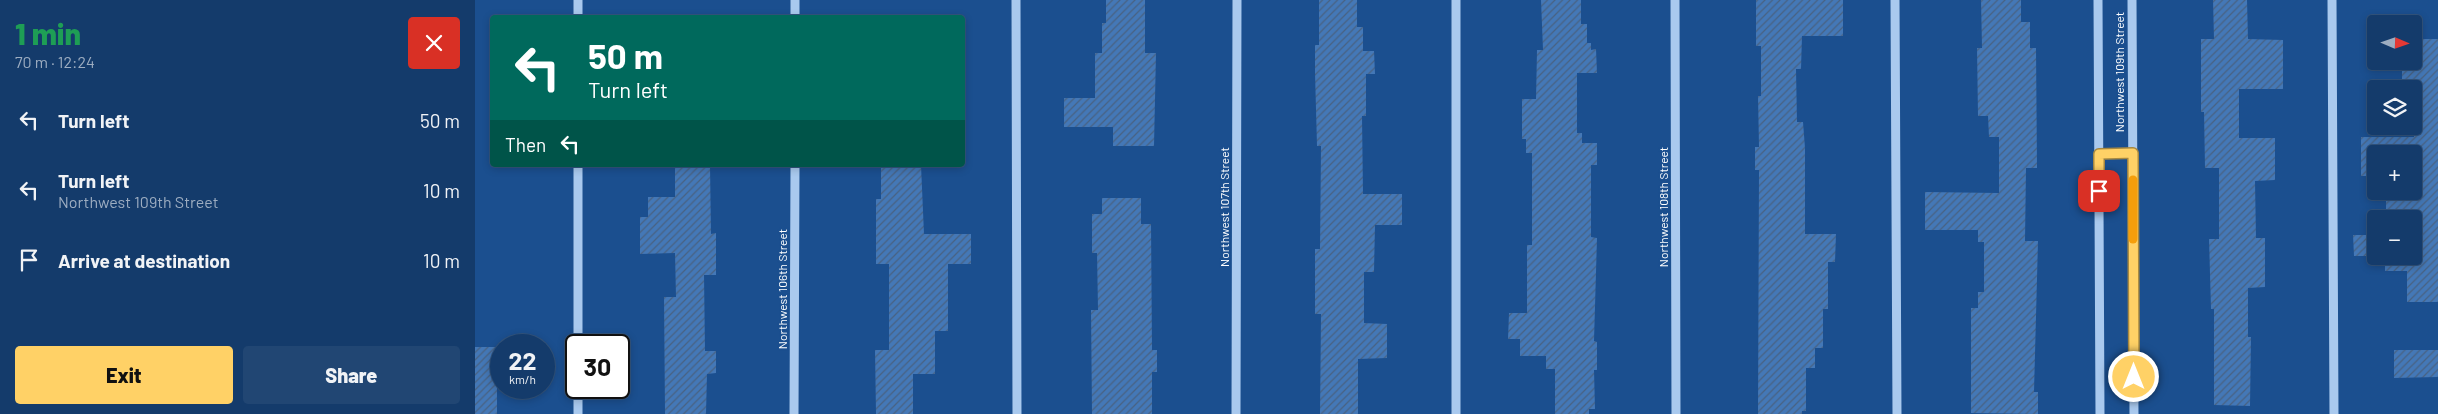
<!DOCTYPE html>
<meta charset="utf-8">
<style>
body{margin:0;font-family:Barlow,sans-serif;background:#214673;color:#f1f3f6;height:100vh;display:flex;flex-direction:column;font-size:19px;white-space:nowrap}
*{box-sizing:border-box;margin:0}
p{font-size:16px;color:#9dadc1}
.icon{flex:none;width:28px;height:28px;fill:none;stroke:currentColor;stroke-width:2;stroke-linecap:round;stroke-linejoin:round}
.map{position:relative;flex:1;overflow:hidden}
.side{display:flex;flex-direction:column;background:#143b6b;width:475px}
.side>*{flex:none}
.banner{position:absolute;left:15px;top:15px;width:475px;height:152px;border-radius:5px;box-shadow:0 2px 8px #0003,0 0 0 1px #33557e;background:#00695c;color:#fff;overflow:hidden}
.needle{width:32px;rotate:92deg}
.controls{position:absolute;left:1892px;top:15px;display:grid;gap:10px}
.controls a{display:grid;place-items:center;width:55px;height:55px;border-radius:5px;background:#143b6b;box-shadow:0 2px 8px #0003,0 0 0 1px #33557e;font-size:25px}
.speed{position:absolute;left:15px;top:334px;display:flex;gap:10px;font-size:25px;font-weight:700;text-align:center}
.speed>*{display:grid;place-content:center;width:65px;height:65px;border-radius:50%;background:#143b6b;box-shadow:0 2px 8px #0003,0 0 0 1px #33557e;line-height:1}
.speed small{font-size:12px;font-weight:400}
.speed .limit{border:2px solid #111;border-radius:8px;background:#fff;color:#111}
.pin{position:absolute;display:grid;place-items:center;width:42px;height:42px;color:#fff;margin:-21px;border-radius:10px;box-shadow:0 2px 8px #0006}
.me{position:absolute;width:55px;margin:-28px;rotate:0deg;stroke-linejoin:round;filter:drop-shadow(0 0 4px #0008)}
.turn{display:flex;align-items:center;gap:18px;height:105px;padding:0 15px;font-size:22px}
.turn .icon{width:65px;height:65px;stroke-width:2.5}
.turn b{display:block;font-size:35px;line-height:42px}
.then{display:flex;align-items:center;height:48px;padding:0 15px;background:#0003;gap:10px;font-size:19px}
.round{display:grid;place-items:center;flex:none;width:52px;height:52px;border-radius:5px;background:#214673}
.summary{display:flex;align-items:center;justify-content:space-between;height:85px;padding:0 15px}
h1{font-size:30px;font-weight:800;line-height:38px;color:#1e9e55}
.cta{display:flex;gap:10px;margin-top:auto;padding:10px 15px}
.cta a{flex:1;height:58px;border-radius:5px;background:#ffd166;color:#111;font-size:20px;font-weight:800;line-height:58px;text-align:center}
.cta a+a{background:#214673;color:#f1f3f6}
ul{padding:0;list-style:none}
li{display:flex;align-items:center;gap:15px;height:70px;padding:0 15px}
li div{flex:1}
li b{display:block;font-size:19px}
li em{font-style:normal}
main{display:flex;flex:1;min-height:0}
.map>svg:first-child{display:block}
.building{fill:url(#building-hatch)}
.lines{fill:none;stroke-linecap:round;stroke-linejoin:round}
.minor{stroke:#a9c9ee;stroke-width:9}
.route-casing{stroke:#a68842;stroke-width:12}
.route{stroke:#ffd166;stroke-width:9}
.slow{stroke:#f59e0b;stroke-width:9}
.labels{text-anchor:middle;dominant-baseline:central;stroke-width:4;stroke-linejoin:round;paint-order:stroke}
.street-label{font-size:12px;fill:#fff;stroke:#1b4f8f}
</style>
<main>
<section class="side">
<div class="summary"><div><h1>1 min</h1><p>70 m · 12:24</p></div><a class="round" style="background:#d93025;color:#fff"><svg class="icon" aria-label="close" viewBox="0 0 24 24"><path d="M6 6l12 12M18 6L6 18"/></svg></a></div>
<ul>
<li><svg class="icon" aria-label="left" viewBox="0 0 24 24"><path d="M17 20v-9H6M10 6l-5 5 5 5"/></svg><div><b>Turn left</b></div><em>50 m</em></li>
<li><svg class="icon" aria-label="left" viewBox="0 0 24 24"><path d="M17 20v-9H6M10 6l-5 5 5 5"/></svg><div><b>Turn left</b><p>Northwest 109th Street</p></div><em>10 m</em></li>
<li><svg class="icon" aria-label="arrive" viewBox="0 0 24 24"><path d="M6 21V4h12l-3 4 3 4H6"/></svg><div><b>Arrive at destination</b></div><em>10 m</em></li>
</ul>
<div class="cta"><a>Exit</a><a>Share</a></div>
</section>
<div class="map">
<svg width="1963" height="414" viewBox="0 0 1963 414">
<defs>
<pattern id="building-hatch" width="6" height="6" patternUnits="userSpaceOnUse" patternTransform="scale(1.25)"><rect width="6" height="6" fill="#4478b7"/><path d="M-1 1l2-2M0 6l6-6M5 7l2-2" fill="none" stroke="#486282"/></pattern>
</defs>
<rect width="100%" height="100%" fill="#1b4f8f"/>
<g class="building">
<polygon points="631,0 670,0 670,53 681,53 679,146 638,146 638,127 589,127 589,98 620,98 620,53 627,53 627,23 631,23"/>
<polygon points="844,0 882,0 882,27 888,27 888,51 899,51 900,74 891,74 891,116 887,116 888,194 927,194 927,225 900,225 899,272 889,272 889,323 912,324 912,358 883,359 883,414 845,414 846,314 840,314 840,249 845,249 846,146 842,146 840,73 840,45 844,45"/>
<polygon points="1066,0 1106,0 1106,24 1112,24 1112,43 1116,43 1116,50 1121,49 1122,73 1102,73 1102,133 1107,133 1107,143 1122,143 1122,165 1116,165 1116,237 1122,238 1119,341 1122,342 1122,370 1119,370 1120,409 1114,409 1114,414 1080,414 1080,369 1071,369 1071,356 1045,356 1045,339 1033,339 1034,313 1052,313 1052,245 1057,245 1057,153 1051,153 1051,139 1047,139 1047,99 1061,99 1062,50 1068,50"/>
<polygon points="1281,0 1368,0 1368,36 1327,36 1326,69 1321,69 1322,122 1328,122 1330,148 1330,234 1361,234 1360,262 1353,262 1353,309 1348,309 1348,348 1340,348 1340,368 1331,368 1331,411 1327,411 1327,414 1283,414 1284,170 1280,170 1280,147 1284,147 1283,96 1286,96 1286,46 1281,46"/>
<polygon points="1506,0 1546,0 1546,22 1555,22 1555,48 1561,48 1562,168 1551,168 1550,241 1563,241 1559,392 1563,392 1563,414 1496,413 1496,308 1503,308 1503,292 1509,292 1509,242 1503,242 1503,230 1450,230 1450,192 1524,193 1524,137 1514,137 1513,116 1503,116 1502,48 1507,48"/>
<polygon points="1738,0 1772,0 1773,39 1808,40 1808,89 1764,89 1764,138 1800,138 1800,180 1780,181 1781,238 1790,238 1790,287 1773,288 1773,337 1776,337 1775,406 1739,405 1739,309 1736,309 1734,239 1744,239 1744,168 1730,168 1729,112 1726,112 1726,39 1739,39"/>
<polygon points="1939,39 1963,39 1963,302 1932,302 1932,271 1910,271 1910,256 1879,256 1878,235 1901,235 1901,256 1939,256 1939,219 1911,219 1911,191 1939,191 1939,154 1901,154 1901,176 1886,176 1886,137 1939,137 1939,89 1927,89 1927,61 1939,61"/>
<polygon points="200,165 235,165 236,234 241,233 241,275 229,275 230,351 241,351 241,373 232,374 231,414 190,414 189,297 201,297 200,253 165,254 165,217 173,217 173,197 200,197"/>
<polygon points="406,165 446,165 449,234 496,234 496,264 473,264 473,331 460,331 460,374 438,374 438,414 401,414 400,350 414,350 414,264 401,264 401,199 406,199"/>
<polygon points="627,198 666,198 666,224 676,224 677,350 682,350 682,372 677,372 677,414 617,414 616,310 623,310 622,253 617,253 617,214 627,214"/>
<polygon points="0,347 26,347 26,376 22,376 22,414 0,414"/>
<polygon points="1919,350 1963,350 1963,377 1919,378"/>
</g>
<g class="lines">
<g class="minor">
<polyline points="103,0 103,18"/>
<polyline points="541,0 542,414"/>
<polyline points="981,0 981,414"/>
<polyline points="1200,0 1201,414"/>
<polyline points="1420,0 1422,414"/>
<polyline points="1623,0 1625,414"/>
<polyline points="1657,0 1659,414"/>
<polyline points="1857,0 1859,414"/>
<polyline points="320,18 320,0"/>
<polyline points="1624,154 1657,153"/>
<polyline points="103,165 103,345"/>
<polyline points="103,388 103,414"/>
<polyline points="319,414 320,165"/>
<polyline points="761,414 762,0"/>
</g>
</g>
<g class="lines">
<g class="route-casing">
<polyline id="route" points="1624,191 1624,154 1658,153 1659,377"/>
</g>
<use href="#route" class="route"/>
<polyline class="slow" points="1658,180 1658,239"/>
</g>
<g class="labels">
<g class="street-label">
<text transform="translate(1644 72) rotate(-90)">Northwest 109th Street</text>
<text transform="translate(749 207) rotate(-90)">Northwest 107th Street</text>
<text transform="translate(1188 207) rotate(-90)">Northwest 108th Street</text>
<text transform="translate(307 289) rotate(-90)">Northwest 106th Street</text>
</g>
</g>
</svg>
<div class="controls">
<a><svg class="needle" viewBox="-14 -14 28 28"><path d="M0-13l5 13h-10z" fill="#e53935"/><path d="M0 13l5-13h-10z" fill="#9dadc1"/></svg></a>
<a><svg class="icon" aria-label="layers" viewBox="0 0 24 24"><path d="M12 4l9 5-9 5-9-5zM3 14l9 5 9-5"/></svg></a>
<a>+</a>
<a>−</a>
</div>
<div class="speed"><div>22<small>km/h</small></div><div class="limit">30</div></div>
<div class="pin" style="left:1624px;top:191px;background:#d93025"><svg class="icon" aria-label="arrive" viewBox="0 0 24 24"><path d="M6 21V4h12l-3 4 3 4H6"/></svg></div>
<svg class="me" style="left:1659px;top:377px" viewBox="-20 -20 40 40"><circle r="17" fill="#ffd166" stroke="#fff" stroke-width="3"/><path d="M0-11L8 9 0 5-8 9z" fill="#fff"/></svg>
<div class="banner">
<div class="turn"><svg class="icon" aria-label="left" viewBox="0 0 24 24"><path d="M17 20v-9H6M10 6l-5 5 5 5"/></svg><div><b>50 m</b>Turn left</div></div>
<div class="then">Then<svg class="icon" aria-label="left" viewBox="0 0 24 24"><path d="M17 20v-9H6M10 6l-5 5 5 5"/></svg></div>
</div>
</div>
</main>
